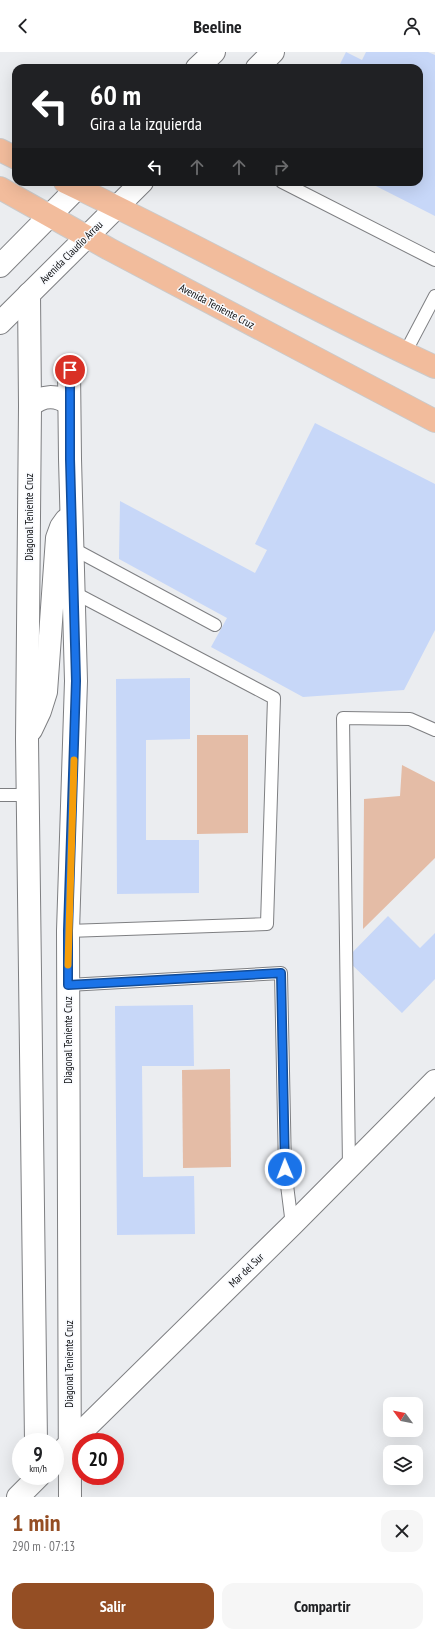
<!DOCTYPE html>
<html lang="es">
<meta charset="utf-8">
<style>
body{margin:0;font-family:"PT Sans Narrow",sans-serif;background:#f6f6f6;color:#202124;height:100vh;display:flex;flex-direction:column;font-size:15px;white-space:nowrap}
*{box-sizing:border-box;margin:0}
p{font-size:13px;color:#757577}
.icon{flex:none;width:22px;height:22px;fill:none;stroke:currentColor;stroke-width:2;stroke-linecap:round;stroke-linejoin:round}
.map{position:relative;height:1445px;overflow:hidden}
.drawer{display:flex;flex-direction:column;background:#fff;flex:1}
.drawer>*{flex:none}
.top-card{position:absolute;left:12px;top:12px;width:411px;height:122px;border-radius:12px;box-shadow:0 4px 16px #0002;background:#202124;color:#fff;overflow:hidden}
.needle{width:26px;rotate:302deg}
.buttons{position:absolute;left:383px;top:1345px;display:grid;gap:8px}
.buttons a{display:grid;place-items:center;width:40px;height:40px;border-radius:8px;background:#fff;box-shadow:0 4px 16px #0002;font-size:20px}
.speed{position:absolute;left:12px;top:1381px;display:flex;gap:8px;font-size:20px;font-weight:700;text-align:center}
.speed>*{display:grid;place-content:center;width:52px;height:52px;border-radius:50%;background:#fff;box-shadow:0 4px 16px #0002;line-height:1}
.speed small{font-size:10px;font-weight:400}
.speed .limit{border:6px solid #d22;background:#fff;color:#111}
.pin{position:absolute;display:grid;place-items:center;width:34px;height:34px;color:#fff;margin:-17px;border:2px solid #fff;border-radius:50%;box-shadow:0 1px 4px #0007}
.me{position:absolute;width:44px;margin:-22px;rotate:359deg;stroke-linejoin:round;filter:drop-shadow(0 0 3px #0008)}
.turn{display:flex;align-items:center;gap:14px;height:84px;padding:0 12px;font-size:18px}
.turn .icon{width:52px;height:52px;stroke-width:2.5}
.turn b{display:block;font-size:28px;line-height:34px}
.lanes{display:flex;align-items:center;height:38px;padding:0 12px;background:#0003;justify-content:center;gap:20px;direction:ltr}
.lanes .off{opacity:.35}
.round{display:grid;place-items:center;flex:none;width:42px;height:42px;border-radius:12px;background:#f6f6f6}
.headline{display:flex;align-items:center;justify-content:space-between;height:68px;padding:0 12px}
h1{font-size:24px;font-weight:700;line-height:30px;color:#944e24}
.primary-button{display:flex;gap:8px;margin-top:auto;padding:8px 12px}
.primary-button a{flex:1;height:46px;border-radius:12px;background:#944e24;color:#fff;font-size:16px;font-weight:700;line-height:46px;text-align:center}
.primary-button a+a{background:#f6f6f6;color:#202124}
header{display:flex;justify-content:space-between;align-items:center;height:52px;padding:0 12px;background:#fff;font-size:18px;font-weight:700}
.map>svg:first-child{display:block}
.green{fill:#e4bca6}
.building{fill:#c7d7f8}
.lines{fill:none;stroke-linecap:round;stroke-linejoin:round}
.service-casing{stroke:#7e7f82;stroke-width:14}
.minor-casing{stroke:#7e7f82;stroke-width:24}
.tertiary-casing{stroke:#7e7f82;stroke-width:24}
.primary-casing{stroke:#cacaca;stroke-width:24}
.service{stroke:#fff;stroke-width:12}
.minor{stroke:#fff;stroke-width:22}
.tertiary{stroke:#fff;stroke-width:22}
.primary{stroke:#f2bc9c;stroke-width:22}
.route-casing{stroke:#114b97;stroke-width:10}
.route{stroke:#1a73e8;stroke-width:7}
.slow{stroke:#f59e0b;stroke-width:7}
.labels{text-anchor:middle;dominant-baseline:central;stroke-width:3;stroke-linejoin:round;paint-order:stroke}
.street-label{font-size:11px;fill:#0d0e0f;stroke:#f8fafe}
</style>
<header><svg class="icon" aria-label="back" viewBox="0 0 24 24"><path d="M15 5l-7 7 7 7"/></svg>Beeline<svg class="icon" aria-label="person" viewBox="0 0 24 24"><circle cx="12" cy="8" r="4"/><path d="M4 21q1-7 8-7t8 7"/></svg></header>
<div class="map">
<svg width="435" height="1445" viewBox="0 0 435 1445">
<rect width="100%" height="100%" fill="#ebedf0"/>
<g class="green">
<polygon points="197,683 248,683 248,781 197,782"/>
<polygon points="402,713 435,730 435,806 363,877 364,747 400,744"/>
<polygon points="230,1017 231,1115 183,1116 182,1018"/>
</g>
<g class="building">
<polygon points="346,0 362,8 366,0 428,0 435,3 435,164 368,130 419,130 419,16 338,16"/>
<polygon points="315,371 435,432 435,578 404,638 303,645 211,595 227,566 119,507 120,449 255,521 267,498 255,492"/>
<polygon points="190,626 190,687 146,688 146,788 199,788 199,841 117,842 116,627"/>
<polygon points="388,864 420,896 435,881 435,927 402,961 346,907"/>
<polygon points="193,953 194,1014 142,1014 143,1125 194,1124 195,1182 117,1183 115,954"/>
</g>
<g class="lines">
<g class="service-casing">
<g id="service">
<polyline points="282,130 435,208"/>
<polyline points="405,301 435,244"/>
<polyline points="72,496 215,573"/>
<polyline points="0,743 28,743"/>
<polyline points="68,879 267,872 274,646 73,540"/>
<polyline points="68,933 281,921 285,1117 292,1173"/>
<polyline points="349,1115 343,666 410,667 435,678"/>
</g>
</g>
<g class="minor-casing">
<g id="minor">
<polyline points="29,242 30,354 27,687 36,1390"/>
<polyline points="69,318 70,407 76,629 68,879 70,1445"/>
<path d="M30,354C42,343 56,342 69,352"/>
<polyline points="31,678 40,659 46,640 57,486 61,475 66,468"/>
<polyline points="64,1397 292,1173 435,1029"/>
<polyline points="18,1445 39,1424"/>
</g>
</g>
<g class="tertiary-casing">
<g id="tertiary">
<polyline points="197,16 214,0"/>
<polyline points="257,16 273,0"/>
<polyline points="0,214 83,130"/>
<polyline points="0,271 142,130"/>
</g>
</g>
<g class="primary-casing">
<g id="primary">
<polyline points="0,98 16,106"/>
<path d="M65,130C190,189 310,257 435,315"/>
<polyline points="0,136 109,197 435,369"/>
</g>
</g>
<use href="#service" class="service"/>
<use href="#minor" class="minor"/>
<use href="#tertiary" class="tertiary"/>
<use href="#primary" class="primary"/>
</g>
<g class="lines">
<g class="route-casing">
<polyline id="route" points="70,318 70,407 76,629 68,879 68,933 281,921 285,1117"/>
</g>
<use href="#route" class="route"/>
<polyline class="slow" points="68,913 74,708"/>
</g>
<g class="labels">
<g class="street-label">
<text transform="translate(71 200) rotate(-45)">Avenida Claudio Arrau</text>
<text transform="translate(217 254) rotate(28)">Avenida Teniente Cruz</text>
<text transform="translate(29 465) rotate(-90)">Diagonal Teniente Cruz</text>
<text transform="translate(68 988) rotate(-90)">Diagonal Teniente Cruz</text>
<text transform="translate(246 1218) rotate(-44)">Mar del Sur</text>
<text transform="translate(69 1312) rotate(-90)">Diagonal Teniente Cruz</text>
</g>
</g>
</svg>
<div class="buttons">
<a><svg class="needle" viewBox="-14 -14 28 28"><path d="M0-13l5 13h-10z" fill="#e53935"/><path d="M0 13l5-13h-10z" fill="#757577"/></svg></a>
<a><svg class="icon" aria-label="layers" viewBox="0 0 24 24"><path d="M12 4l9 5-9 5-9-5zM3 14l9 5 9-5"/></svg></a>
</div>
<div class="speed"><div>9<small>km/h</small></div><div class="limit">20</div></div>
<div class="pin" style="left:70px;top:318px;background:#d93025"><svg class="icon" aria-label="arrive" viewBox="0 0 24 24"><path d="M6 21V4h12l-3 4 3 4H6"/></svg></div>
<svg class="me" style="left:285px;top:1117px" viewBox="-20 -20 40 40"><circle r="17" fill="#1a73e8" stroke="#fff" stroke-width="3"/><path d="M0-11L8 9 0 5-8 9z" fill="#fff"/></svg>
<div class="top-card">
<div class="turn"><svg class="icon" aria-label="left" viewBox="0 0 24 24"><path d="M17 20v-9H6M10 6l-5 5 5 5"/></svg><div><b>60 m</b>Gira a la izquierda</div></div>
<div class="lanes"><svg class="icon" aria-label="left" viewBox="0 0 24 24"><path d="M17 20v-9H6M10 6l-5 5 5 5"/></svg><svg class="icon off" aria-label="ahead" viewBox="0 0 24 24"><path d="M12 20V5M6 11l6-6 6 6"/></svg><svg class="icon off" aria-label="ahead" viewBox="0 0 24 24"><path d="M12 20V5M6 11l6-6 6 6"/></svg><svg class="icon off" aria-label="right" viewBox="0 0 24 24"><path d="M7 20v-9h11M14 6l5 5-5 5"/></svg></div>
</div>
</div>
<section class="drawer">
<div class="headline"><div><h1>1 min</h1><p>290 m · 07:13</p></div><a class="round"><svg class="icon" aria-label="close" viewBox="0 0 24 24"><path d="M6 6l12 12M18 6L6 18"/></svg></a></div>
<div class="primary-button"><a>Salir</a><a>Compartir</a></div>
</section>
